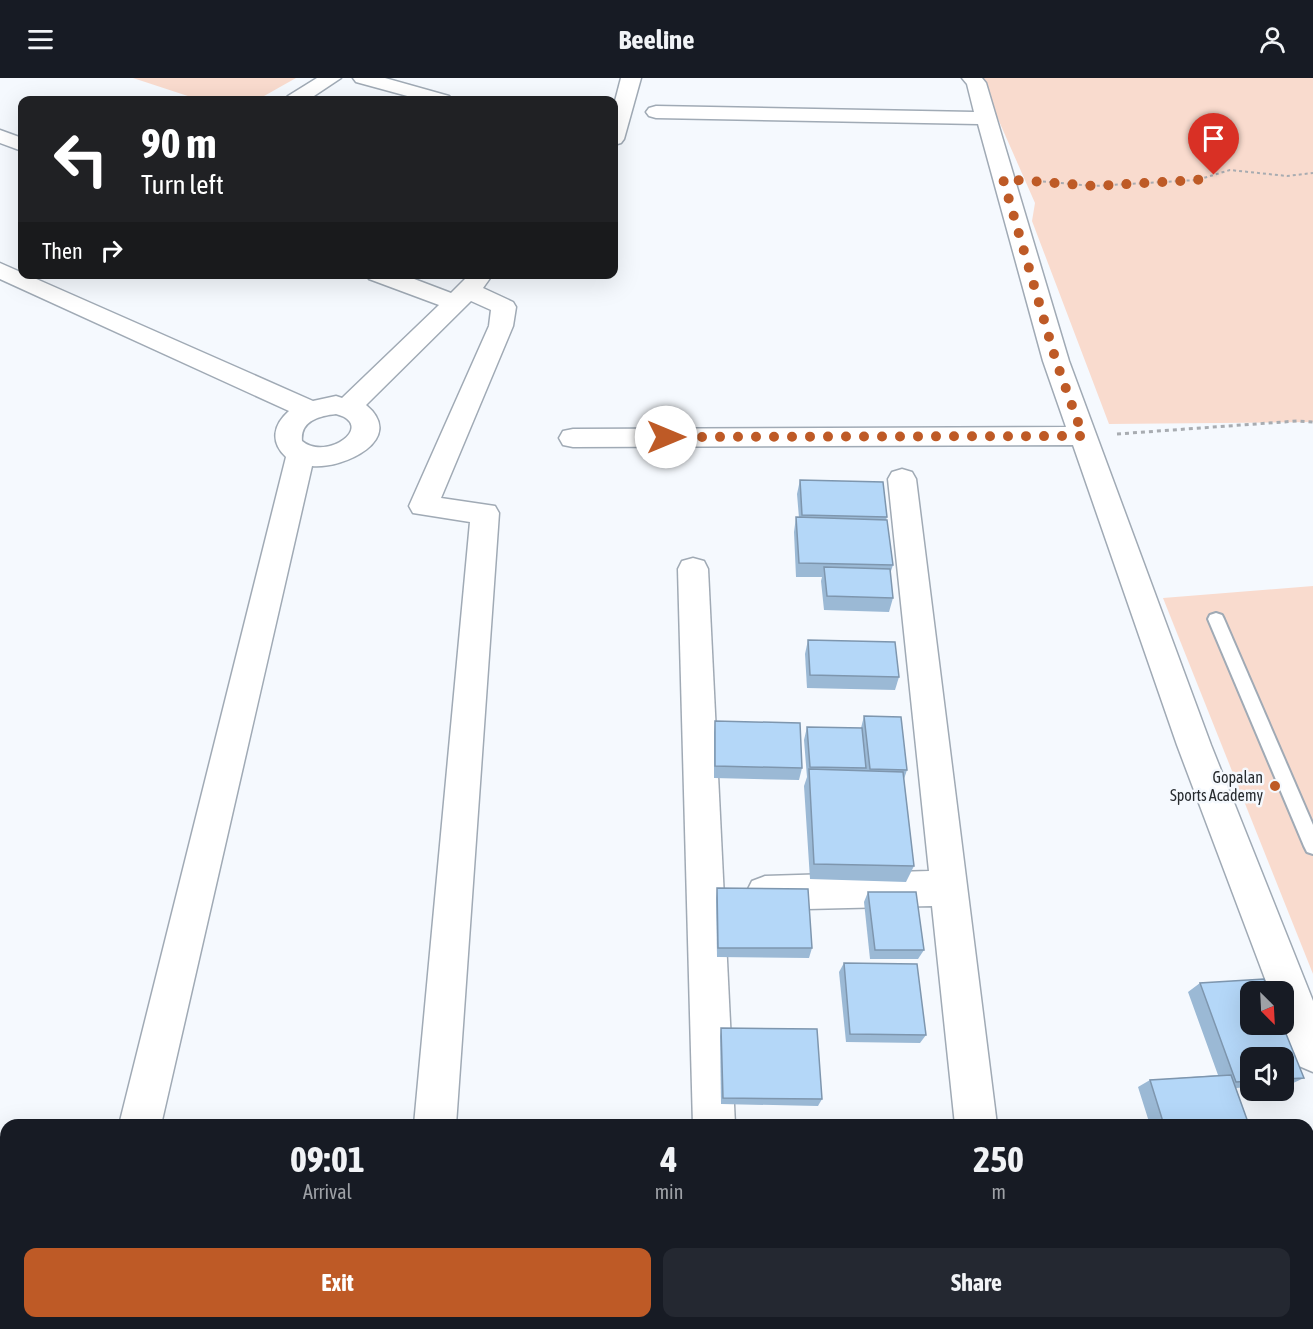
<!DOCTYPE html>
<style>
body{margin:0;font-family:"Asap Condensed",sans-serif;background:#242831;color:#f1f3f6;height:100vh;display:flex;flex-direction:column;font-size:22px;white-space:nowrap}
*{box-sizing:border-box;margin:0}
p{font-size:20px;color:#9ea1a6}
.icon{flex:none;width:33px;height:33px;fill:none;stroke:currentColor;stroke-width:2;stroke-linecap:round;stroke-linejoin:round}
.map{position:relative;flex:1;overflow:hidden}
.sheet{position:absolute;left:0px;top:1041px;width:1314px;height:210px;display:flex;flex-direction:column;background:#171b24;border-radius:18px 18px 0 0;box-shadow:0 6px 24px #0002}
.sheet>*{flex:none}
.top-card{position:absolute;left:18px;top:18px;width:600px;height:183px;border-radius:12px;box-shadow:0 6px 24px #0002;background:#202124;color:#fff;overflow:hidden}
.needle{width:39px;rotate:156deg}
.fabs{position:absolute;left:1240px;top:903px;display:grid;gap:12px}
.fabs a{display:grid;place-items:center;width:54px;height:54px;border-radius:12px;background:#171b24;box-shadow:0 6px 24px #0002;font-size:30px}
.pin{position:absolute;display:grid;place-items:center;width:51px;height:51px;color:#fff;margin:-62px -26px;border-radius:50% 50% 50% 0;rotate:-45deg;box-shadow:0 0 6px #0007}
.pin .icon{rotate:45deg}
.me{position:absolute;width:66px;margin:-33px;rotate:90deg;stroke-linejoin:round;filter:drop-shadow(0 0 4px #0008)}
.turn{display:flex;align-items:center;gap:21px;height:126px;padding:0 24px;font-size:27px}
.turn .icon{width:78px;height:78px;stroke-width:2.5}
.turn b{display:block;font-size:42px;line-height:51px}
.then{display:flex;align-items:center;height:57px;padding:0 24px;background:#0003;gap:12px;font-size:22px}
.eta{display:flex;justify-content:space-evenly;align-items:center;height:102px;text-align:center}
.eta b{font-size:36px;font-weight:700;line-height:42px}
.cta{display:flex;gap:12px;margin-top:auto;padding:12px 24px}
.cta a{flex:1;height:69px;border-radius:12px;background:#be5a26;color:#fff;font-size:24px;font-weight:700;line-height:69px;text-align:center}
.cta a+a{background:#242831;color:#f1f3f6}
header{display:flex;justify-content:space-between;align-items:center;height:78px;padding:0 24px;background:#171b24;font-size:27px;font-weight:700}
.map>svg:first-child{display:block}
.green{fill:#f9dbce}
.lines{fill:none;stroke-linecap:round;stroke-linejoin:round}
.service-casing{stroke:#a0aab5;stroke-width:4}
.minor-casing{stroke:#a0aab5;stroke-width:3}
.path-far1{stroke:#a8acb1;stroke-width:2;stroke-dasharray:3 3;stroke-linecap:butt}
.path{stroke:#a8acb1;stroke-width:3;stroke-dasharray:4 4;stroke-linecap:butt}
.service{fill:#fff;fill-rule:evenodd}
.minor{fill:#fff;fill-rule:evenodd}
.wall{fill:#9bb9d5}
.building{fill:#b4d7f8;stroke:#7e96ae;stroke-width:1.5}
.route{stroke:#be5a26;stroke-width:10;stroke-dasharray:0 18}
.poi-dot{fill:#be5a26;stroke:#f5f9fe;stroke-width:2}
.labels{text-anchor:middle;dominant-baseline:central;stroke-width:5;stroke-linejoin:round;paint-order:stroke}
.poi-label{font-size:16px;fill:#272b2f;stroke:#f5f9fe;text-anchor:end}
</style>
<header><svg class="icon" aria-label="menu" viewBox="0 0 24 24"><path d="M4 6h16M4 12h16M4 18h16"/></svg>Beeline<svg class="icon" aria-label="person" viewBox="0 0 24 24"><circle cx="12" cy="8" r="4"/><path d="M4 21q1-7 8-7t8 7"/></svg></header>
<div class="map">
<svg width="1313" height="1251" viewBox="0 0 1313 1251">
<rect width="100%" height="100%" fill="#f5f9fe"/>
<g class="green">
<polygon points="133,0 296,0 257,22 200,22"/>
<polygon points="980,0 1313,0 1313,344 1109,346 1032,143 1035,125"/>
<polygon points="1313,508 1313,896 1163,520"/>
</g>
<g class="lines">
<g class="service-casing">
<polygon id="service" points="1216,535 1222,537 1224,541 1313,747 1313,776 1307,774 1304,768 1208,541 1210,537"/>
</g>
<g class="minor-casing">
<g id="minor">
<polygon points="317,0 341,0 308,22 285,22 288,18"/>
<polygon points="353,0 385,0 449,18 452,22 422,22 356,4"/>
<polygon points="621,0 641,0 624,61 621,65 614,67 614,27"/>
<polygon points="962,0 982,0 986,5 1069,283 1211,667 1313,923 1313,994 1299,988 1282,946 1284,914 1270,914 1177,667 1073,367 573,369 563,367 559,360 563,353 573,351 1066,349 1043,283 978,46 656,40 649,38 646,34 649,30 656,28 974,34 967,6"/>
<polygon points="0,52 22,60 22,73 0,65"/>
<path d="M0,185L313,323L336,318L342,320L439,227L369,201L366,196H401L451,215L470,196H493L483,210L513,224L516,229L513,248L441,420L495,428L499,435L456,1047H414L470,444L413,435L409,428L489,248L491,232L471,223L366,327C407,361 344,391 312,388L161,1047H119L286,379C270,364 273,347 289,333L0,201ZM336,336C377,347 327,384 302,363C300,343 319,338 336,336Z"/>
<polygon points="902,391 912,394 916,401 997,1047 955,1047 932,828 765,832 752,827 746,815 752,803 765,798 929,793 888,401 892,394"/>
<polygon points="693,480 704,483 708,491 735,1047 693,1047 678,491 682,483"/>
<rect x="0" y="1090" width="6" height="44"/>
<polygon points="70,1245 116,1245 114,1251 68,1251"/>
<rect x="396" y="1245" width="46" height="6"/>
<rect x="698" y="1245" width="46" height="6"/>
<polygon points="976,1245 1022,1245 1023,1251 977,1251"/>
</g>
</g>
<polyline class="path-far1" points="1037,103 1094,108 1197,102 1230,92 1287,98 1313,95"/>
<polyline class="path" points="1117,356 1297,343 1313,344"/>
<use href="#service" class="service"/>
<use href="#minor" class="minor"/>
</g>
<g class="wall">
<polygon points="800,402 887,439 886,442 893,487 890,496 893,520 889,534 824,532 821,503 822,499 796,499 794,454 796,439 799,440 797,416"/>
<polygon points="808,562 899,599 895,612 807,610 805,576"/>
<polygon points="864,638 907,692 904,701 914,788 906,804 810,801 804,708 807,699 804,662 807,649 861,650"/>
<polygon points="715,643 802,690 799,702 714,700 714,655"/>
<polygon points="717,810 812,870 809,880 717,879 716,820"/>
<polygon points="868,814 924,872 918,881 870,881 864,824"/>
<polygon points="844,885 926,957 920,965 846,964 839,894"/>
<polygon points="1264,901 1269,914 1251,914 1251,946 1282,946 1304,1000 1289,1007 1284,1007 1284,980 1251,980 1251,1009 1236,1010 1249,1047 1150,1047 1138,1009 1150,1002 1218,997 1188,914 1200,905"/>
<polygon points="721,950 822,1021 818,1028 721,1026 720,958"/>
<polygon points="839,1245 955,1245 956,1251 840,1251"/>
</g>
<g class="building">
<polygon points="800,402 883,404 887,439 802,437"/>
<polygon points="796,439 887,442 893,487 799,485"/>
<polygon points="824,489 890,491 893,520 827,518"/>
<polygon points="808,562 895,564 899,599 810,597"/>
<polygon points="864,638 901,639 907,692 870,691"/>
<polygon points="715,643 800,645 802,690 715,688"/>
<polygon points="807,649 862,650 866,690 810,689"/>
<polygon points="809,691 903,694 914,788 814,786"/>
<polygon points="717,810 808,811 812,870 718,870"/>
<polygon points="868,814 916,814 924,872 875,872"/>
<polygon points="844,885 917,886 926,957 850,956"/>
<polygon points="1264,901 1269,914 1251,914 1251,946 1282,946 1304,1000 1284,1001 1284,980 1251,980 1251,1003 1236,1004 1200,905"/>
<polygon points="721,950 817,951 822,1021 723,1020"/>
<polygon points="1231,997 1249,1047 1164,1047 1150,1002"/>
<polygon points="844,1245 955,1245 956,1251 845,1251"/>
</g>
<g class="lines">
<polyline class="route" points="666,359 1083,358 1056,283 1003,101 1094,108 1197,102 1214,97"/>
</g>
<circle class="poi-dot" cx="1275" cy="708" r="6"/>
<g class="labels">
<g class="poi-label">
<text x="1263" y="699">Gopalan<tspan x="1263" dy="18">Sports Academy</tspan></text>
</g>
</g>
</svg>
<div class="fabs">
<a><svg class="needle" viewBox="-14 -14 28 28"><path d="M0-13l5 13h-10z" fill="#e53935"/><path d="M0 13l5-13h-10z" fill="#9ea1a6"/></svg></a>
<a><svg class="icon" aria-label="sound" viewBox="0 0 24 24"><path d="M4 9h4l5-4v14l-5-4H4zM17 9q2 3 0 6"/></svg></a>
</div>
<div class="pin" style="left:1214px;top:97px;background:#d93025"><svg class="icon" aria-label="arrive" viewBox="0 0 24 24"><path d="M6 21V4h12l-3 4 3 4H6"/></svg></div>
<svg class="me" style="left:666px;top:359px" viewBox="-20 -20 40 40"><circle r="19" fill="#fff"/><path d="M0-13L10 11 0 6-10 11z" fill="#be5a26"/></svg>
<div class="top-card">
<div class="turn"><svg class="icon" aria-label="left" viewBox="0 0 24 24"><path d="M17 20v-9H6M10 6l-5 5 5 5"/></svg><div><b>90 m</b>Turn left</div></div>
<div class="then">Then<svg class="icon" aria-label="right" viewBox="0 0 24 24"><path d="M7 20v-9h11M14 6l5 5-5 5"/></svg></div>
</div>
<section class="sheet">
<div class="eta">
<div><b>09:01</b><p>Arrival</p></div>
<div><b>4</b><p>min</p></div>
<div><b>250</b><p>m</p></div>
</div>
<div class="cta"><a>Exit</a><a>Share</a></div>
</section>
</div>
